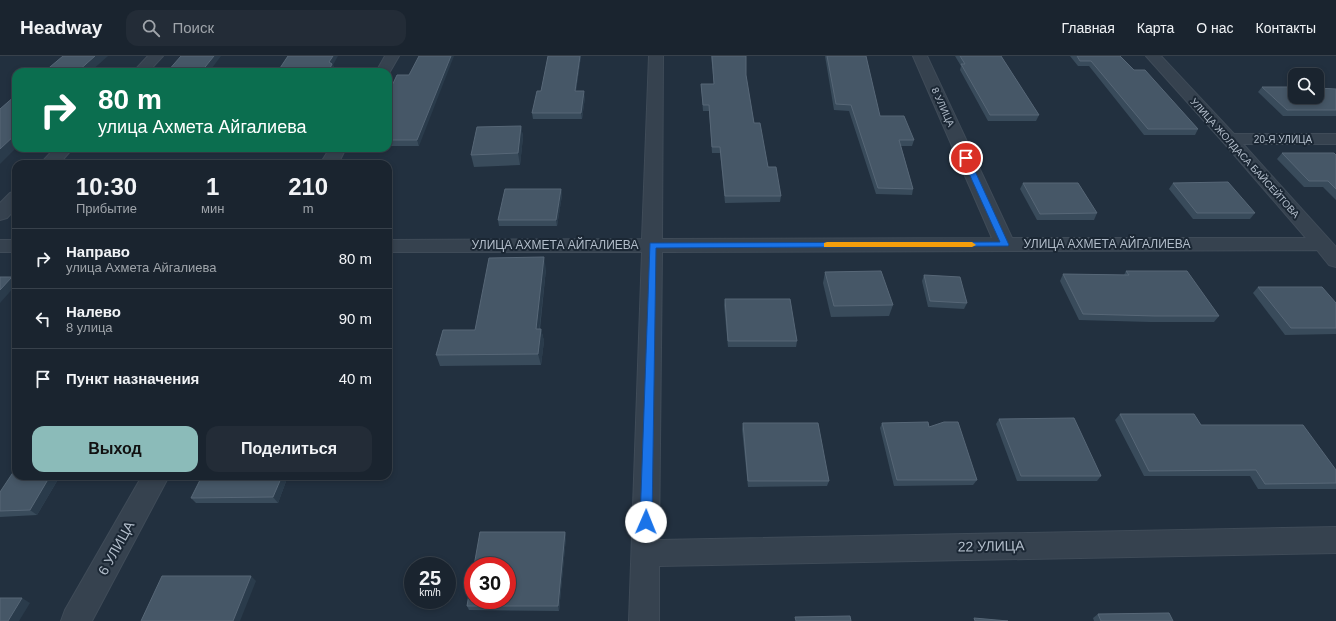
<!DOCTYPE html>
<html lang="ru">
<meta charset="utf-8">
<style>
body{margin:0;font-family:Arial,sans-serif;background:#232c37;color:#f1f3f6;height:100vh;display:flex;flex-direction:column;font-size:15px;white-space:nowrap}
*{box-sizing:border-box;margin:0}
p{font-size:13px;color:#9fa4aa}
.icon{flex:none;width:22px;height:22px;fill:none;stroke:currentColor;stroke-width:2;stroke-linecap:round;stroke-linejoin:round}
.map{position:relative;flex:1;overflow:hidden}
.panel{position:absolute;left:12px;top:104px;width:380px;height:320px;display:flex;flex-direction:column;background:#1a242f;border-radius:12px;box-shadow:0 2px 6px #0003,0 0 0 1px #38414b}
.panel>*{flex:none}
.guide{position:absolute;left:12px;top:12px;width:380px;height:84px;border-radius:12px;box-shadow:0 2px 6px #0003,0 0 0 1px #38414b;background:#0b6e4f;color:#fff;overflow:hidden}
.fabs{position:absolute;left:1288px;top:12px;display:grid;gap:8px}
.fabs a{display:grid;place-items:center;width:36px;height:36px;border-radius:8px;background:#1a242f;box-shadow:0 2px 6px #0003,0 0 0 1px #38414b;font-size:20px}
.speed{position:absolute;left:404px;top:501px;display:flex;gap:8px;font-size:20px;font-weight:700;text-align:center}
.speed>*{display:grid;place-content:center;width:52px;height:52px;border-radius:50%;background:#1a242f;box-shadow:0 2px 6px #0003,0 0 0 1px #38414b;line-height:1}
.speed small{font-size:10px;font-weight:400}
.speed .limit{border:6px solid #d22;background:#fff;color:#111}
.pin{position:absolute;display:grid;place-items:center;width:34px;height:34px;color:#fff;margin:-17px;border:2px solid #fff;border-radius:50%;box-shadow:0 1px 4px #0007}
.me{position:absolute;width:44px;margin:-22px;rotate:1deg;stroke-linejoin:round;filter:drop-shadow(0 0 3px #0008)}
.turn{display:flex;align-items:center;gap:14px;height:84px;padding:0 20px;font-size:18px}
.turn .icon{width:52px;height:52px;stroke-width:2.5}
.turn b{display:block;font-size:28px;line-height:34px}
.eta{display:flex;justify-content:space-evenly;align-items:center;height:68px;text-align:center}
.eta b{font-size:24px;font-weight:700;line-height:28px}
.button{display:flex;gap:8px;margin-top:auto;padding:8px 20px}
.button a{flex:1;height:46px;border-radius:12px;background:#8bbbb9;color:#111;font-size:16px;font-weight:700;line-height:46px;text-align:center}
.button a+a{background:#232c37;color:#f1f3f6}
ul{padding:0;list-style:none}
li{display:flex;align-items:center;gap:12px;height:60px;padding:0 20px;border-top:1px solid #38414b}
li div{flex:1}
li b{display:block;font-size:15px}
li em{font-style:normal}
header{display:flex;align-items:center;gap:24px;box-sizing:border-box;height:56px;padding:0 20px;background:#1a242f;border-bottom:1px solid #38414b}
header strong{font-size:19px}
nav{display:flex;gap:22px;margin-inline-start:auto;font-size:14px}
.search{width:280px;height:36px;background:#232c37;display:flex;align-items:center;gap:10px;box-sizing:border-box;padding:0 14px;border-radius:12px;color:#9fa4aa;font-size:15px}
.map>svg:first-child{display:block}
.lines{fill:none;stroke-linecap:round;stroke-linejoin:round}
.minor-casing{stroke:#3f4b58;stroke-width:2}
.minor{fill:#36424f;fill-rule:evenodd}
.wall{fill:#394b5b}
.shaded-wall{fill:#2a3b4b}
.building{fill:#465767;stroke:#576777}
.route{fill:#1a73e8;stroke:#114b97}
.slow{fill:#f59e0b}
.labels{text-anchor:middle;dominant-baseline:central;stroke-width:4;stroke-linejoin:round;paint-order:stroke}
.far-street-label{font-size:10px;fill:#b2bdca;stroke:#1b2734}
.street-label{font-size:12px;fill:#b2bdca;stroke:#1b2734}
.near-street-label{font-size:14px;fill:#b2bdca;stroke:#1b2734}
</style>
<header>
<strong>Headway</strong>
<div class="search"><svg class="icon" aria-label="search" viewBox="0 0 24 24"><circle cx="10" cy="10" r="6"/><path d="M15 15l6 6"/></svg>Поиск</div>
<nav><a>Главная</a><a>Карта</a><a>О нас</a><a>Контакты</a></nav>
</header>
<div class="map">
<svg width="1336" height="565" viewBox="0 0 1336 565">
<rect width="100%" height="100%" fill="#22303f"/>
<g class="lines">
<g class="minor-casing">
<g id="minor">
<polygon points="148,0 163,0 148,16 133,16"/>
<polygon points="385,0 399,0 388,19 388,16 376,16"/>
<polygon points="649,0 663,0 662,183 992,182 913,0 927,0 1012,182 1306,182 1224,87 1146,0 1161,0 1234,78 1336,78 1336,88 1243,88 1336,191 1336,211 1329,209 1317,194 662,196 659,484 1336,471 1336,497 659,510 659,565 629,565 642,196 388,196 388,184 642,183"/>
<polygon points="55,92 73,92 59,108 40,108"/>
<polygon points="330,92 346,92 338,108 320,108"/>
<polygon points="16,135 16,152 7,162 0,164 0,147 10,137"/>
<rect x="0" y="184" width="16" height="12"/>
<polygon points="142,420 169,420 92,565 61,565 65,554"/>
</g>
</g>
<use href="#minor" class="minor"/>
</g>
<g class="wall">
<polygon points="548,0 581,0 576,35 585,41 582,63 533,63 532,57 541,35"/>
<polygon points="711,0 746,0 746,19 754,67 768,111 781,140 780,146 725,147 720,97 712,97 709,55 703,55 701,28 714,28"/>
<polygon points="825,0 866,0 880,60 914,84 912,90 901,90 913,133 912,139 876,138 849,55 834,54"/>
<polygon points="955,0 1001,0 1039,59 1036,65 988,65 960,14 961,10"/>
<polygon points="1070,0 1120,0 1134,14 1198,73 1195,79 1144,79 1089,10 1078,10"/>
<polygon points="333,9 335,14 333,16 282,16 280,12"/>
<polygon points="409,19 419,90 388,90 388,38"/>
<polygon points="1262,31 1336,33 1336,60 1283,60 1258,36"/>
<polygon points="521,70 523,81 520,109 474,111 471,99"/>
<polygon points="115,92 149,92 148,93"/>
<polygon points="258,92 302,92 299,96 260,96"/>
<polygon points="1282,97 1336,99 1336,144 1323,131 1304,131 1277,103"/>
<polygon points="1023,127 1097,157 1094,164 1037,164 1020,133"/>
<polygon points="1173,127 1255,157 1250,163 1193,163 1169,133"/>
<polygon points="561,133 562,139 557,170 499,170 498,164"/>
<polygon points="546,213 540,273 541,273 544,285 541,309 440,310 436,299 475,274"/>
<polygon points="1126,215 1219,260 1214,266 1150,266 1079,264 1060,225 1063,218 1124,219"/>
<polygon points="825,216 893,249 889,260 831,261 823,227"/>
<polygon points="924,219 967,247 964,253 928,251 922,225"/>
<polygon points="1258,231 1336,247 1336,278 1285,279 1253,237"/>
<polygon points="725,243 797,285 796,291 728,291 724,249"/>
<polygon points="1120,358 1201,369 1336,414 1336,433 1258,433 1250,420 1144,420 1115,364"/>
<polygon points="999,363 1101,420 1097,425 1017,425 996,368"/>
<polygon points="743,367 829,425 827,430 748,431 742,373"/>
<polygon points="882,367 929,371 977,424 973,429 894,430 880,372"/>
<polygon points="16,420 60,420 37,459 0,461 0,436"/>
<polygon points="288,420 278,447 196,447 191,442"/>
<polygon points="565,476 566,481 559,555 469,554 467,550"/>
<polygon points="1098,558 1173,565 1094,565 1093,562"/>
</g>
<g class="shaded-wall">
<polygon points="95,0 108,0 90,16 77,16"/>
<polygon points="214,0 221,0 209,16 201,16"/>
<polygon points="333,0 338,0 333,9 335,14 333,16 328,16 329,6"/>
<polygon points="451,0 454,0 419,90 417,84"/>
<polygon points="580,0 581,0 575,41 575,35"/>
<polygon points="584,35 585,41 582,63 581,57"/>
<polygon points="521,70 523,81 520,109 518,97"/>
<polygon points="16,78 16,92 0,108 0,93"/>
<polygon points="297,92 302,92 299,96"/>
<polygon points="561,133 562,139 557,170 556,164"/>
<polygon points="544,201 546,213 538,285 536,273"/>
<polygon points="12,221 16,226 16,229 0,247 0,234"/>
<polygon points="541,273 544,285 541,309 538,298"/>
<polygon points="50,420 60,420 37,459 30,454"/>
<polygon points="282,420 288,420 278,447 273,441"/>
<polygon points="565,476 566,481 559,555 558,550"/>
<polygon points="251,520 256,525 240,565 233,565"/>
<polygon points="22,542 30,547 19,565 8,565"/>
</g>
<g class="building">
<polygon points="63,0 95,0 77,16 44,16"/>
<polygon points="181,0 214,0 201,16 167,16"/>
<polygon points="288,0 333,0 329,6 332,8 328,16 296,16 299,12 280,12"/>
<polygon points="419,0 451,0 417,84 388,84 388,38 397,19 409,19"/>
<polygon points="548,0 580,0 575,35 584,35 581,57 532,57 537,35 541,35"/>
<polygon points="712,0 746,0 746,19 754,67 760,67 768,111 776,111 781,140 725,140 720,91 712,91 709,49 703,49 701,28 714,28"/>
<polygon points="827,0 866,0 880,60 904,60 914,84 899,84 913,133 878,132 851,49 836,48"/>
<polygon points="960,0 1001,0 1039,59 990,59 961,8 965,8"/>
<polygon points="1077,0 1120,0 1134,14 1145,14 1198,73 1148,73 1091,5 1080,5"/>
<polygon points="1262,31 1295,31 1295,41 1317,41 1317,32 1336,33 1336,54 1287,54"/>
<polygon points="16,39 16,78 0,93 0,53"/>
<polygon points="521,70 518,97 471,99 477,71"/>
<polygon points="1282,97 1334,97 1336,99 1336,133 1328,125 1309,125"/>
<polygon points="1228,126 1255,157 1197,157 1173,127"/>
<polygon points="1023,127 1078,127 1097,157 1040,158"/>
<polygon points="505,133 561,133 556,164 498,164"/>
<polygon points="544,201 536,273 541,273 538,298 436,299 443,274 475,274 489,202"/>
<polygon points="881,215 893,249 834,250 825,216"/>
<polygon points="1126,215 1187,215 1219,260 1155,260 1083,258 1063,218 1129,219"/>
<polygon points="924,219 960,221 967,247 930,245"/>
<polygon points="0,221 12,221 0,234"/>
<polygon points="1258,231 1322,231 1336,247 1336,272 1291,272"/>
<polygon points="725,243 790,243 797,285 728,285"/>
<polygon points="1120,358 1194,358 1201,369 1303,369 1336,414 1336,427 1265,428 1256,414 1149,415"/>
<polygon points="1074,362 1101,420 1021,420 999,363"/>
<polygon points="928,366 929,371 944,366 958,366 977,424 897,424 882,367"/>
<polygon points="743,367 818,367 829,425 748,425"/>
<polygon points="16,412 16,420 50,420 30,454 0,455 0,436"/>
<polygon points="202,420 282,420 273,441 191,442"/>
<polygon points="480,476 565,476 558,550 467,550 473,514 473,544 507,544 507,510 474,510"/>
<polygon points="162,520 251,520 233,565 141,565"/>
<polygon points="0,542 22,542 8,565 0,565"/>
<polygon points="1169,557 1173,565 1101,565 1098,558"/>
<polygon points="850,560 851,565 796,565 795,561"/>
<polygon points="974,562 1008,565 975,565"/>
</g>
<polygon class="route" points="966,99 969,102 1009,189 1008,190 656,192 652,466 650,470 646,471 642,470 640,466 650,187 1000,186 962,102"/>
<polygon class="slow" points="827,186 972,186 976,189 972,191 824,191 824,187"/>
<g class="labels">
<g class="far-street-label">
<text transform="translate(943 51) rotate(66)">8 УЛИЦА</text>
<text x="1283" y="83">20-Я УЛИЦА</text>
<text transform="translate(1245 102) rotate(48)">УЛИЦА ЖОЛДАСА БАЙСЕЙТОВА</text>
</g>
<g class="street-label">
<text x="1107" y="188">УЛИЦА АХМЕТА АЙГАЛИЕВА</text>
<text x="555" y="189">УЛИЦА АХМЕТА АЙГАЛИЕВА</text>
</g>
<g class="near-street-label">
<text transform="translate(991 490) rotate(-1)">22 УЛИЦА</text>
<text transform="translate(116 492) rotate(-61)">6 УЛИЦА</text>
</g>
</g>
</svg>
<div class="fabs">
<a><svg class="icon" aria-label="search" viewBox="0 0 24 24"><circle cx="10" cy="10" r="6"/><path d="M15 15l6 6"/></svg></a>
</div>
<div class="speed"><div>25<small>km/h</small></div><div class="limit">30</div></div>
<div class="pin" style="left:966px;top:102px;background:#d93025"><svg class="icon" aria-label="arrive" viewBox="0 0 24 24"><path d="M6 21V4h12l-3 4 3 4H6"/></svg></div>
<svg class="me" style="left:646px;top:466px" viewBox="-20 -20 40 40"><circle r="19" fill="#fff"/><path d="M0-13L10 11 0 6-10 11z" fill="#1a73e8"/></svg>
<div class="guide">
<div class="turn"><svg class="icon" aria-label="right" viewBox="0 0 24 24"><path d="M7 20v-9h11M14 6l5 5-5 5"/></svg><div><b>80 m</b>улица Ахмета Айгалиева</div></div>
</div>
<section class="panel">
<div class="eta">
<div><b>10:30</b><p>Прибытие</p></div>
<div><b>1</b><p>мин</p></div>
<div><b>210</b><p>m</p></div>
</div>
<ul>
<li><svg class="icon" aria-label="right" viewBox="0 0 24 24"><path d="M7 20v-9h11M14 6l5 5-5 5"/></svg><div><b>Направо</b><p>улица Ахмета Айгалиева</p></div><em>80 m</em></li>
<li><svg class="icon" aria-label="left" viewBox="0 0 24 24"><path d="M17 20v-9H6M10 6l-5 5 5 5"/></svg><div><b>Налево</b><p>8 улица</p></div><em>90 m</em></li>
<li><svg class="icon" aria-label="arrive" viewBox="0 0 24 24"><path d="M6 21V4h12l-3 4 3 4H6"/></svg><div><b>Пункт назначения</b></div><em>40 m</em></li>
</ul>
<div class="button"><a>Выход</a><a>Поделиться</a></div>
</section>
</div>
